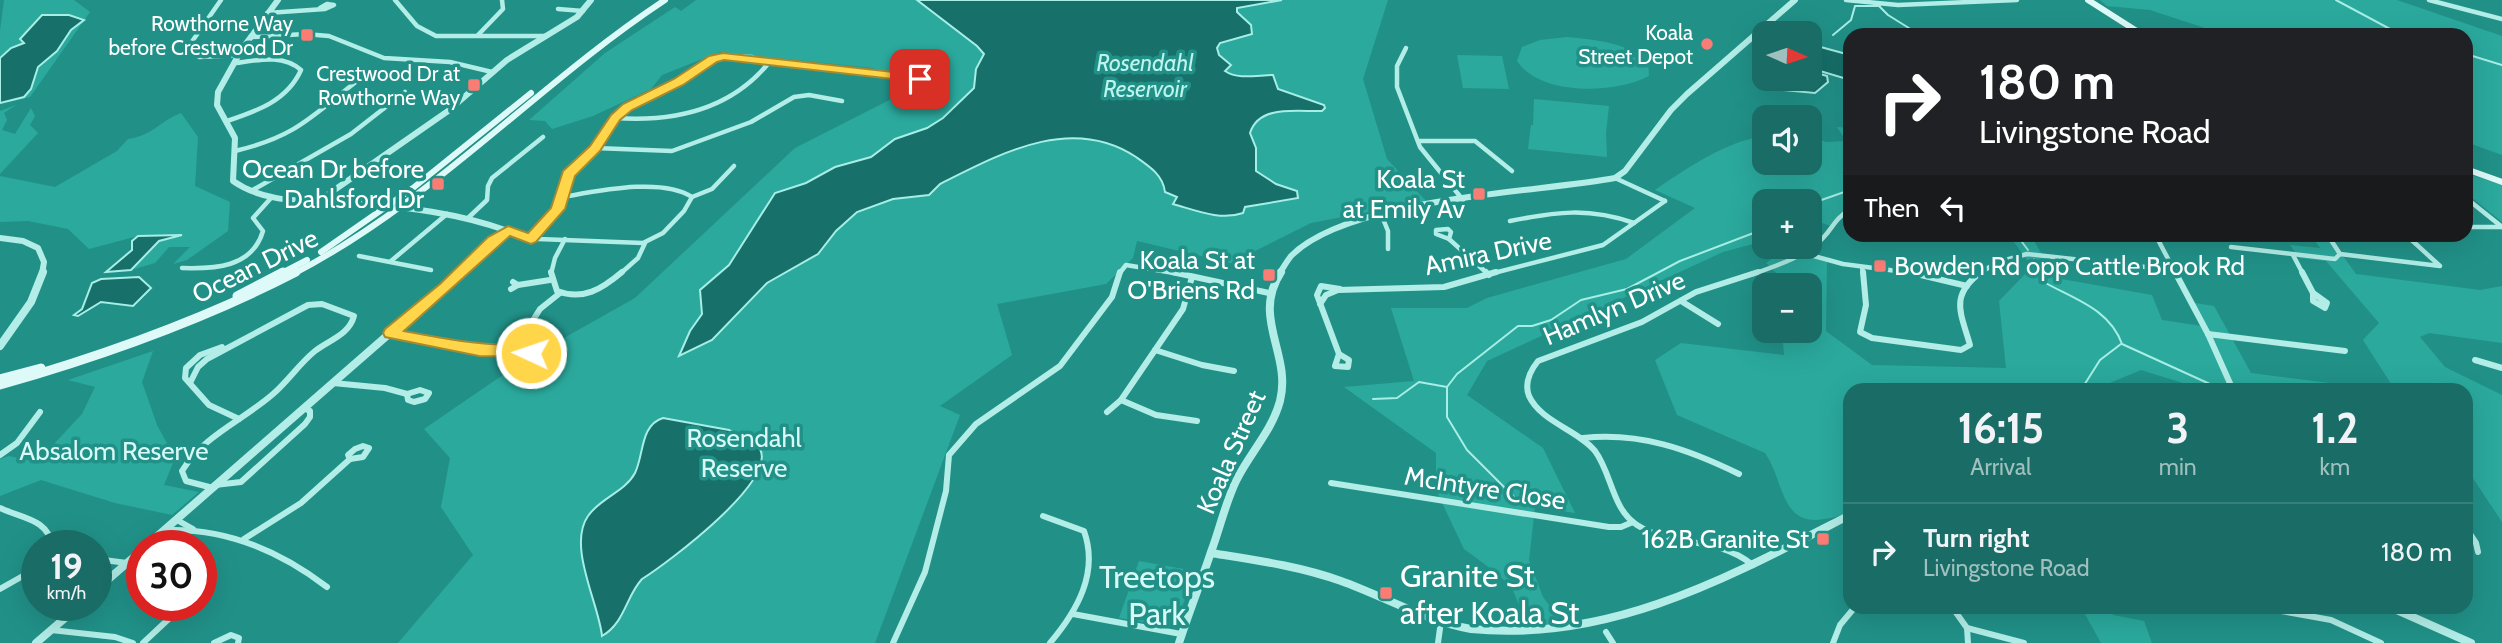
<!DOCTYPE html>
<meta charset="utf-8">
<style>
body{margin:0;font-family:Cabin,sans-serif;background:#22726c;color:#f1f3f6;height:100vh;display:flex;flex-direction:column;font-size:26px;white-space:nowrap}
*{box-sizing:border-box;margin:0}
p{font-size:23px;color:#9fc0bf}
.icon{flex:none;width:38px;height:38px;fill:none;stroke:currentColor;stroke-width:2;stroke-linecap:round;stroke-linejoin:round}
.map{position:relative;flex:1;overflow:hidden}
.side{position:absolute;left:1843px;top:383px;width:630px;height:231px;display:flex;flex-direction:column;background:#196d66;border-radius:21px;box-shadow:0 7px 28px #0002}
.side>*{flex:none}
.guide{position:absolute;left:1843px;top:28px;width:630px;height:214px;border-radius:21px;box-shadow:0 7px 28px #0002;background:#202124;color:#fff;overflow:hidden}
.needle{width:46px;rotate:93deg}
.tools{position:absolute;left:1752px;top:21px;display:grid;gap:14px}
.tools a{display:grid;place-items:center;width:70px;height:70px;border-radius:14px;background:#196d66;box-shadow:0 7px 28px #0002;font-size:35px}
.speed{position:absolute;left:21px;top:530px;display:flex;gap:14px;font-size:35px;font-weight:700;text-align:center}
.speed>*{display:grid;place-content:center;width:91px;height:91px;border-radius:50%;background:#196d66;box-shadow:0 7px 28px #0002;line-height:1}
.speed small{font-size:18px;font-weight:400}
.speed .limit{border:10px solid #d22;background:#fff;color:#111}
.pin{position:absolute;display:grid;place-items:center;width:60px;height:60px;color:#fff;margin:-30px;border-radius:14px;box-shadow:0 4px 10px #0006}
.me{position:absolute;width:77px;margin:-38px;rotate:273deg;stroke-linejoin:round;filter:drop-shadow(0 0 5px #0008)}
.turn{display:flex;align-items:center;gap:24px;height:147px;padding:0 21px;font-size:32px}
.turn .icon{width:91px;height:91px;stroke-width:2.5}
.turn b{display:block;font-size:49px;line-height:60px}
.then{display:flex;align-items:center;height:66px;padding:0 21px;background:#0003;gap:14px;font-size:26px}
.eta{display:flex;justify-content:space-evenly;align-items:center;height:119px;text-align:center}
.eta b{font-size:42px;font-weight:800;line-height:49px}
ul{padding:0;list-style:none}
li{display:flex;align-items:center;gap:21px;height:98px;padding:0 21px;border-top:2px solid #37807a}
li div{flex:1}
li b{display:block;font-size:26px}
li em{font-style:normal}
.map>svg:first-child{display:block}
.green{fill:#2ba99d}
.water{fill:#17706a;stroke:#a6eee6;stroke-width:2}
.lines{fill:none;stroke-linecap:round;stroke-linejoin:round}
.stream{stroke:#a6eee6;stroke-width:2}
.minor-far1{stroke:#b2ede7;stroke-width:4.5}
.minor{stroke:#b2ede7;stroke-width:6}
.tertiary-far1{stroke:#b2ede7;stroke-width:6}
.tertiary{stroke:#b2ede7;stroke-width:8}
.secondary-far1{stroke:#defaf8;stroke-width:6}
.secondary{stroke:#defaf8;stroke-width:9}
.route{fill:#ffd54a;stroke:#a68a30;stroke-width:2}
.poi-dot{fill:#f97d74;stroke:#219188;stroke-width:2.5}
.labels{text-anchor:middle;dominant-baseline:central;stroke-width:7;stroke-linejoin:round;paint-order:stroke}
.far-poi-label{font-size:21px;fill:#fff;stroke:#219188;text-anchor:end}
.far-water-label{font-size:23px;font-style:italic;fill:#bef4ee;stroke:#219188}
.poi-label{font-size:26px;fill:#fff;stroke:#219188;text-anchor:end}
.street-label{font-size:26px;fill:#fff;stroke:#219188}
.park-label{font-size:26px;fill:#d8f9f6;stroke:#219188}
.near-poi-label{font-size:32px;fill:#fff;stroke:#219188;text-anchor:start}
.near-park-label{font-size:32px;fill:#d8f9f6;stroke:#219188}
</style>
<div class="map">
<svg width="2502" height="643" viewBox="0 0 2502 643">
<rect width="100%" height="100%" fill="#219188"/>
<g class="green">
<polygon points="4,0 74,0 90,12 30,97 0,104 0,31"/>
<polygon points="696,0 1388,0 1363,79 1387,159 1426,201 1311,223 1231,263 1137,241 1133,258 1106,284 997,304 1012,355 940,406 960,415 875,643 398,643 473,555 441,507 450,458 424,429 523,361 635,298 795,148 925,82 872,68 720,52 662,75 651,89 593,116 552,129 545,121 529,120 605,53 675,7 681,11"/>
<polygon points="2100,0 2397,0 2502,36 2502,155 2466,142 2466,35 2226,35 2150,10 2107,6"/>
<path d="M1567,37C1596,40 1624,42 1648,61L1649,76C1615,94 1540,96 1517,61L1522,47L1540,40Z"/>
<polygon points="1457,55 1502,56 1509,89 1463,88"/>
<polygon points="1534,99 1609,106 1606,133 1607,157 1528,149 1531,125 1533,125"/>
<polygon points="16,105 4,113 7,120 2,130 15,134 31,108 35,116 30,125 38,133 0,174 0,111"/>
<path d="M181,113L198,137L195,186L230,202L228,231L187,260L173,264L190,247H169L155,263L131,270L159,241L181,235L138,236L89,249L68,229L28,221L0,222V176L55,187L117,151L128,139C154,135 158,122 181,113Z"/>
<path d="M1837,127L1850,128V209L1835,219L1831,226L1810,219V201H1764V241L1723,252L1487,361L1467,395L1543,448L1575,513L1535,507L1529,560L1543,597L1565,626L1529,622L1524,618L1513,590L1498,574L1464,549L1436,490V453L1344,387L1414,381L1391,308H1467L1487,298L1626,259L1695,208L1655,190C1685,169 1727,141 1764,136V163H1810V136L1826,142L1846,141Z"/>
<polygon points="2468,174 2502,185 2502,222 2466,193"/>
<path d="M2030,234L2056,278L2152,295L2162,320L2202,326L2189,302L2214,306L2251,373L2385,390H2205L2141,370L2093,390H1850V511C1842,516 1833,518 1824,519C1780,527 1784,479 1765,453L1677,415L1655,360L1681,343L1784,355L1782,331H1810V285H1789L1766,263L1773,258V247H1790L1827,262L1826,331L1872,365L2006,368L1999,301L2032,267L2009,235Z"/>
<polygon points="2311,235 2328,235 2356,274 2480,290 2502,286 2502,343 2429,333 2420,337 2445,367 2502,395 2502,522 2472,477 2466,477 2466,390 2395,390 2363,340 2379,323 2326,261 2299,258 2290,245 2320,248"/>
<polygon points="153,351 142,382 157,425 175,458 164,485 199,492 172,515 115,503 41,480 0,496 0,459 9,456 37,462 82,414 95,387 68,380"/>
<polygon points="1139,561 1195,571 1176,624 1171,627 1119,618"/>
<polygon points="2081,607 2110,607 2113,615 2144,621 2152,643 2101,643"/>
</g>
<g class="water">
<path d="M917,0H1282L1237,8V12L1251,25L1252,34L1220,43L1217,48L1219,55L1231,65L1225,71C1238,80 1258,75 1273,75L1278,89L1324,105L1325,108L1322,111C1298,112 1259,104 1250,133L1256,148V171L1276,184L1297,191L1298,198L1245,207L1243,213C1220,221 1195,210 1173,204L1177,197L1165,192C1163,175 1149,166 1136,157C1071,114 1000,154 940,184L929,195L893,199L857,212L836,231L818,254L767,283L712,340L679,356L690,331L702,314L700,290L729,265L775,193L806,183L835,167L871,157L895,139L927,128L943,118L974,88L976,69L984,54L977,46Z"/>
<polygon points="42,15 69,15 84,20 71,30 57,51 38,67 31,89 24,97 0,103 0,58 11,48 24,43 20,39"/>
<polygon points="1817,46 1850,55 1850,80 1810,68 1810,54"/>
<polygon points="1810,71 1827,76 1828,82 1815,93 1763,88 1763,81 1766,79 1810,79"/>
<polygon points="182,235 159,241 131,270 106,272 132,250 132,241 138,236"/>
<polygon points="139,277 151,288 133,306 101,302 78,316 74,315 82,309 92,283 101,279"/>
<path d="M663,418L729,430L758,446C784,477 666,564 642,579C626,596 625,623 602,636C599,604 567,546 588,516C600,498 625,492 635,473C644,455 640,425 663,418Z"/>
</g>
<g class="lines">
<g class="stream">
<polyline points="2336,0 2390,29 2408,35"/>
<polyline points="1879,6 1888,15 1920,35"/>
<polyline points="1833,35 1851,20 1855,6 1880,6"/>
<polyline points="2466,54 2502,65"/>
<polyline points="1810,204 1850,190"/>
<polyline points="2016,234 2028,250"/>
<path d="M2034,259L2042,281C2073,299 2109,308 2122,344L2223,390"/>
<polyline points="2081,390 2100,360 2121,344"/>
<polyline points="1373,399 1397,398 1419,382 1447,387"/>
<polyline points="1520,503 1467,450 1447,417 1447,387 1457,374 1518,326 1532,326 1551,320 1581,300 1627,289 1680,261 1764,229"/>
</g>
<g class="minor-far1">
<polyline points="221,0 191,43 190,50 199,57 241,55"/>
<polyline points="395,0 417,26 436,36 547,36"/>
<polyline points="1846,0 1898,5 2017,0"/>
<polyline points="2429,0 2502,19"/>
<polyline points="558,9 583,11"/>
<polyline points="267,13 325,9 334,5 327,4 320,8"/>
<polyline points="478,35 503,9 502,0"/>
<polyline points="252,37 305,34 329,36 384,58 450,62 492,72"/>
<polyline points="1406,48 1397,66 1397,87 1420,147 1463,200"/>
<path d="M732,56L752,57L767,65C728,111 672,122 615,118C635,101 659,92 682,79C700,70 711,57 732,56Z"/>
<polyline points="764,61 920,79"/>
<path d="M227,121C257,111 287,101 301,70C283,54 258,60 236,63"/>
<polyline points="1418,141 1475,141 1512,171"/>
<polyline points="595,148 672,151 751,122 794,97 809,95 842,101"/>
<path d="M235,151C295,137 311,117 357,81"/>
<polyline points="1615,178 1665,201"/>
<polyline points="251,191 351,134 405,92"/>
<polyline points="692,197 712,189 734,166"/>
<polyline points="2466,198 2502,227"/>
<polyline points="1381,214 1388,231 1388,249"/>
<polyline points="468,218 487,200 488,186 492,178 543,137"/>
<path d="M1510,221C1556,212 1588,207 1634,223"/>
<polyline points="2466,227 2501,227"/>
<polygon points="1448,229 1451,232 1449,239 1436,234 1436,230"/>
<path d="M508,231L538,239L643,243L663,233L684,211L692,197C662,177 598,191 563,197"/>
<polyline points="1936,234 1939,239"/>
<polyline points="2155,234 2176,274"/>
<polyline points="2327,234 2340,254"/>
<polyline points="531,239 558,209 568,174 595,148 615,118"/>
<polyline points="1449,239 1488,274"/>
<polyline points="2231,247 2335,259 2340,254"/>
<polyline points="1803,253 1843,264 1920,274"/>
<polyline points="2340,254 2440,266 2405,234"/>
<polyline points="2293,255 2303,274"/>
<polyline points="359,256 431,270"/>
<polyline points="391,261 447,214"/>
<polyline points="1862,267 1863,274"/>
<path d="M182,268C214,269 252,268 263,231L253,218L271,198"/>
<polyline points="551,274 555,258 565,239"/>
<polyline points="620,274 638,258 645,243"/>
<polyline points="1119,274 1126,265 1180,274"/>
<polyline points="1490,274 1603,245 1665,201"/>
<path d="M1753,274C1776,266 1806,256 1823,238C1835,225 1833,221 1850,209"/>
<polyline points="1978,274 1998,262 2027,254 2173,270"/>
</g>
<g class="minor">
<path d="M551,272L557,291C583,301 602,289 622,272"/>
<polyline points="1172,272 1269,293"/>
<polyline points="1486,272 1489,275"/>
<path d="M1863,272L1866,305L1860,332L1872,338L1961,350L1970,345C1961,313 1949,296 1981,272"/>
<polyline points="1908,272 1967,286"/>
<polyline points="2175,272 2208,334 2233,390"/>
<polyline points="2302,272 2313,293"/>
<polyline points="518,285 550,280"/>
<polyline points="511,289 518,285 513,282"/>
<polygon points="2313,293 2327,303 2325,308 2313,301"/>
<polyline points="1681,301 1718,324"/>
<polyline points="1320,304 1326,295 1338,290 1444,287 1496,272"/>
<polyline points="530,325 540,309 560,293"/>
<polyline points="391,333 479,350 523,351"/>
<polyline points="2208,334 2345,351"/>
<polyline points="222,347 200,355 186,368 185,378 209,405 239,419"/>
<circle cx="525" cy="353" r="4"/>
<polyline points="1155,350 1202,365 1234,371"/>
<polygon points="1339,354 1349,360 1348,367 1335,366"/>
<polyline points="1339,354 1317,295 1321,286 1340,289"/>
<polyline points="2475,360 2502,368"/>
<path d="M190,383L198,367L207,359L308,305L322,304L354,316C349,335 329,340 315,351C299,364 288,381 273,394C242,421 204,435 182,471L186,481L213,488"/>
<polyline points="333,383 385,388 407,394"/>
<polygon points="420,390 429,393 425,399 414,402 408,400 407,394"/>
<polyline points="1121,400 1156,415 1197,421"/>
<polyline points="1107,412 1121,400 1183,309 1192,277"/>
<path d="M1583,438C1640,432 1688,449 1739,474"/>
<polygon points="363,446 369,448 363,457 350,459 348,455 355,449"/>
<polyline points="0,455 17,443 40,412"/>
<polyline points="1331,483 1609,527 1621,527 1633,522"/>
<polyline points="215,485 241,482 305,424 310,417 310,411 304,408"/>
<path d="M0,508C21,518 49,519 52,546"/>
<path d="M1043,516L1084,531C1099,573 1077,611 1050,643"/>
<polyline points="177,520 193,529"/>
<polyline points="2466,528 2476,543 2478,552"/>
<path d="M166,530C226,528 280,551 327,587"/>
<polyline points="244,539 301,503 350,459"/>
<polyline points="96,559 127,563"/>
<path d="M1753,565C1714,534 1674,549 1637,525C1612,509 1612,474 1595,451C1578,430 1541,422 1529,396C1524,383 1530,371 1538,361L1642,322L1696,292L1758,272"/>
<polyline points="0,589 37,568"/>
<polyline points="173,607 174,614 189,610"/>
<polyline points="1952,607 1967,628 1968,643"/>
<polyline points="2259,607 2331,620 2381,643"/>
<polyline points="1073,614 1181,634"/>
<polyline points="1967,628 2024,643"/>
<polyline points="51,630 115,637 133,643"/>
<polyline points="1606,632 1613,643"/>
<polyline points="143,643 174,614"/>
<polyline points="214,643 231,635 239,638 238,643"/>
<polyline points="893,643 925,572 946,491 949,455 976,424 1060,366 1112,297 1120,272"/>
<polyline points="1438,643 1441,621"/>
<polyline points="1833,643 1840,625 1855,607"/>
</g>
<g class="tertiary-far1">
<path d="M278,0L242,49L218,92L217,105L235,138L233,181C269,206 312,199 354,203C406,207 458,213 508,231"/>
<polyline points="320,200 448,111 507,60 577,17 591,0"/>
<polyline points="0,238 23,241 38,248 44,262 42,274"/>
<polyline points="458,274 486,245 508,231"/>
<path d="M1279,274C1283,268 1287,261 1291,256C1348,198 1534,193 1615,178L1625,171L1671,110L1687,94L1795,0"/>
</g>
<g class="tertiary">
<polyline points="0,346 31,302 43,272"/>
<polyline points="146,546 460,272"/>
<path d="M1211,553C1255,560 1299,566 1341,581C1383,596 1426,621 1471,629C1611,643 1731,576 1850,515"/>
<polyline points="96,590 142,550"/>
<polyline points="2390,607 2471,643"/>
<polyline points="36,643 79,606"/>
<path d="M1179,643C1189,612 1201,582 1211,552C1220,528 1225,504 1236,481C1249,454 1272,431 1280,401C1292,354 1251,318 1281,272"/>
</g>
<g class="secondary-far1">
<polyline points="2088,0 2143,35"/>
<polyline points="2466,169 2502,182"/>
<polyline points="321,252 413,188 531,93"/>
<polyline points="280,274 307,260"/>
<path d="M293,274C431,203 536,85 665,0"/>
</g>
<g class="secondary">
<polyline points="237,296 283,272"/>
<polyline points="0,379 41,368"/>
<path d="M0,385C102,356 201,321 296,272"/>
</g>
</g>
<path class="route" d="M723,53L920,75L927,79L920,82L724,60L717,62L683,85L632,110L620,120L600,151L575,176L565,209L536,242L531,244L510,236L404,331C441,338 476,345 515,345C526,345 532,344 539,353L536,357L479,356L385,337L383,333L385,329L440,284L488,237L508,226L528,233L551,208L563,171L590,146L611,115L623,104L674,79L709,56Z"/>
<g class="poi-dot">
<rect x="300" y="28" width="14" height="14" rx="3.5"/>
<circle cx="1707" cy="44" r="7"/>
<rect x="467" y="78" width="14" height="14" rx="3.5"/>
<rect x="431" y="177" width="14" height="14" rx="3.5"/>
<rect x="1472" y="187" width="14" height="14" rx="3.5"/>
<rect x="1873" y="259" width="14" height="14" rx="3.5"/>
<rect x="1262" y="268" width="14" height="14" rx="3.5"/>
<rect x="1816" y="532" width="14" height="14" rx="3.5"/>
<rect x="1379" y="586" width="14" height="14" rx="3.5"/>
</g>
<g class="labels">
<g class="far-poi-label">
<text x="293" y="23">Rowthorne Way<tspan x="293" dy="24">before Crestwood Dr</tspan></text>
<text x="1693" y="32">Koala<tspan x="1693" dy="24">Street Depot</tspan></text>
<text x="460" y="73">Crestwood Dr at<tspan x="460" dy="24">Rowthorne Way</tspan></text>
</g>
<g class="far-water-label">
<text x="1145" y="63">Rosendahl<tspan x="1145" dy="26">Reservoir</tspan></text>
</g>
<g class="poi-label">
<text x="424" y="169">Ocean Dr before<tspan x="424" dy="30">Dahlsford Dr</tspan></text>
<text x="1465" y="179">Koala St<tspan x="1465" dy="30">at Emily Av</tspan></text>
<text x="1255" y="260">Koala St at<tspan x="1255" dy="30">O'Briens Rd</tspan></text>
<text x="1894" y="266" text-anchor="start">Bowden Rd opp Cattle Brook Rd</text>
<text x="1809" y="539">162B Granite St</text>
</g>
<g class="street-label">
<text transform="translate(1488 253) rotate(-12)">Amira Drive</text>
<text transform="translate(255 266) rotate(-26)">Ocean Drive</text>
<text transform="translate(1614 308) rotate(-23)">Hamlyn Drive</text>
<text transform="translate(1231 452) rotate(-66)">Koala Street</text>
<text transform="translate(1485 488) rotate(9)">McIntyre Close</text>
</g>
<g class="park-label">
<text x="744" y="438">Rosendahl<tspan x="744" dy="30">Reserve</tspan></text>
<text x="114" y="451">Absalom Reserve</text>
</g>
<g class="near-poi-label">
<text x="1400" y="575">Granite St<tspan x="1400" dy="37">after Koala St</tspan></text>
</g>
<g class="near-park-label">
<text x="1157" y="576">Treetops<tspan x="1157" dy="37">Park</tspan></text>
</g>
</g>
</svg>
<div class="tools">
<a><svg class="needle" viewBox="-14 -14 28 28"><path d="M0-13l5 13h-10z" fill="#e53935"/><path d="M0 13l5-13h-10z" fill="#9fc0bf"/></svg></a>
<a><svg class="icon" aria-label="sound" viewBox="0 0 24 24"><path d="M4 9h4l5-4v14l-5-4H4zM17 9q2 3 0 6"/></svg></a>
<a>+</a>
<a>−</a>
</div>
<div class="speed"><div>19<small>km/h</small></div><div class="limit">30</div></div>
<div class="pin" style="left:920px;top:79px;background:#d93025"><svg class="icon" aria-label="arrive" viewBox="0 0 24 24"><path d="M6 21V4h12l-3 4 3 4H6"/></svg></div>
<svg class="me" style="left:531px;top:353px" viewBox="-20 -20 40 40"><circle r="17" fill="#ffd54a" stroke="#fff" stroke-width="3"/><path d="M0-11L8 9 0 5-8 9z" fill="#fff"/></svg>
<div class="guide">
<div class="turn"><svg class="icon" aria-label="right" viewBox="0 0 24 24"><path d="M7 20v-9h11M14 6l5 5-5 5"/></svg><div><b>180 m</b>Livingstone Road</div></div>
<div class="then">Then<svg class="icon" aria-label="left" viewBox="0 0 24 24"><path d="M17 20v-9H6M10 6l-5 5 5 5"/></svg></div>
</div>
<section class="side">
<div class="eta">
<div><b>16:15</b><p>Arrival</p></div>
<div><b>3</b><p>min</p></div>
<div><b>1.2</b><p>km</p></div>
</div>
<ul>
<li><svg class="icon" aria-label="right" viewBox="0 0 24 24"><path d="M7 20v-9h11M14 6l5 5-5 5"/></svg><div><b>Turn right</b><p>Livingstone Road</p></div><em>180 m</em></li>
</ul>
</section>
</div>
